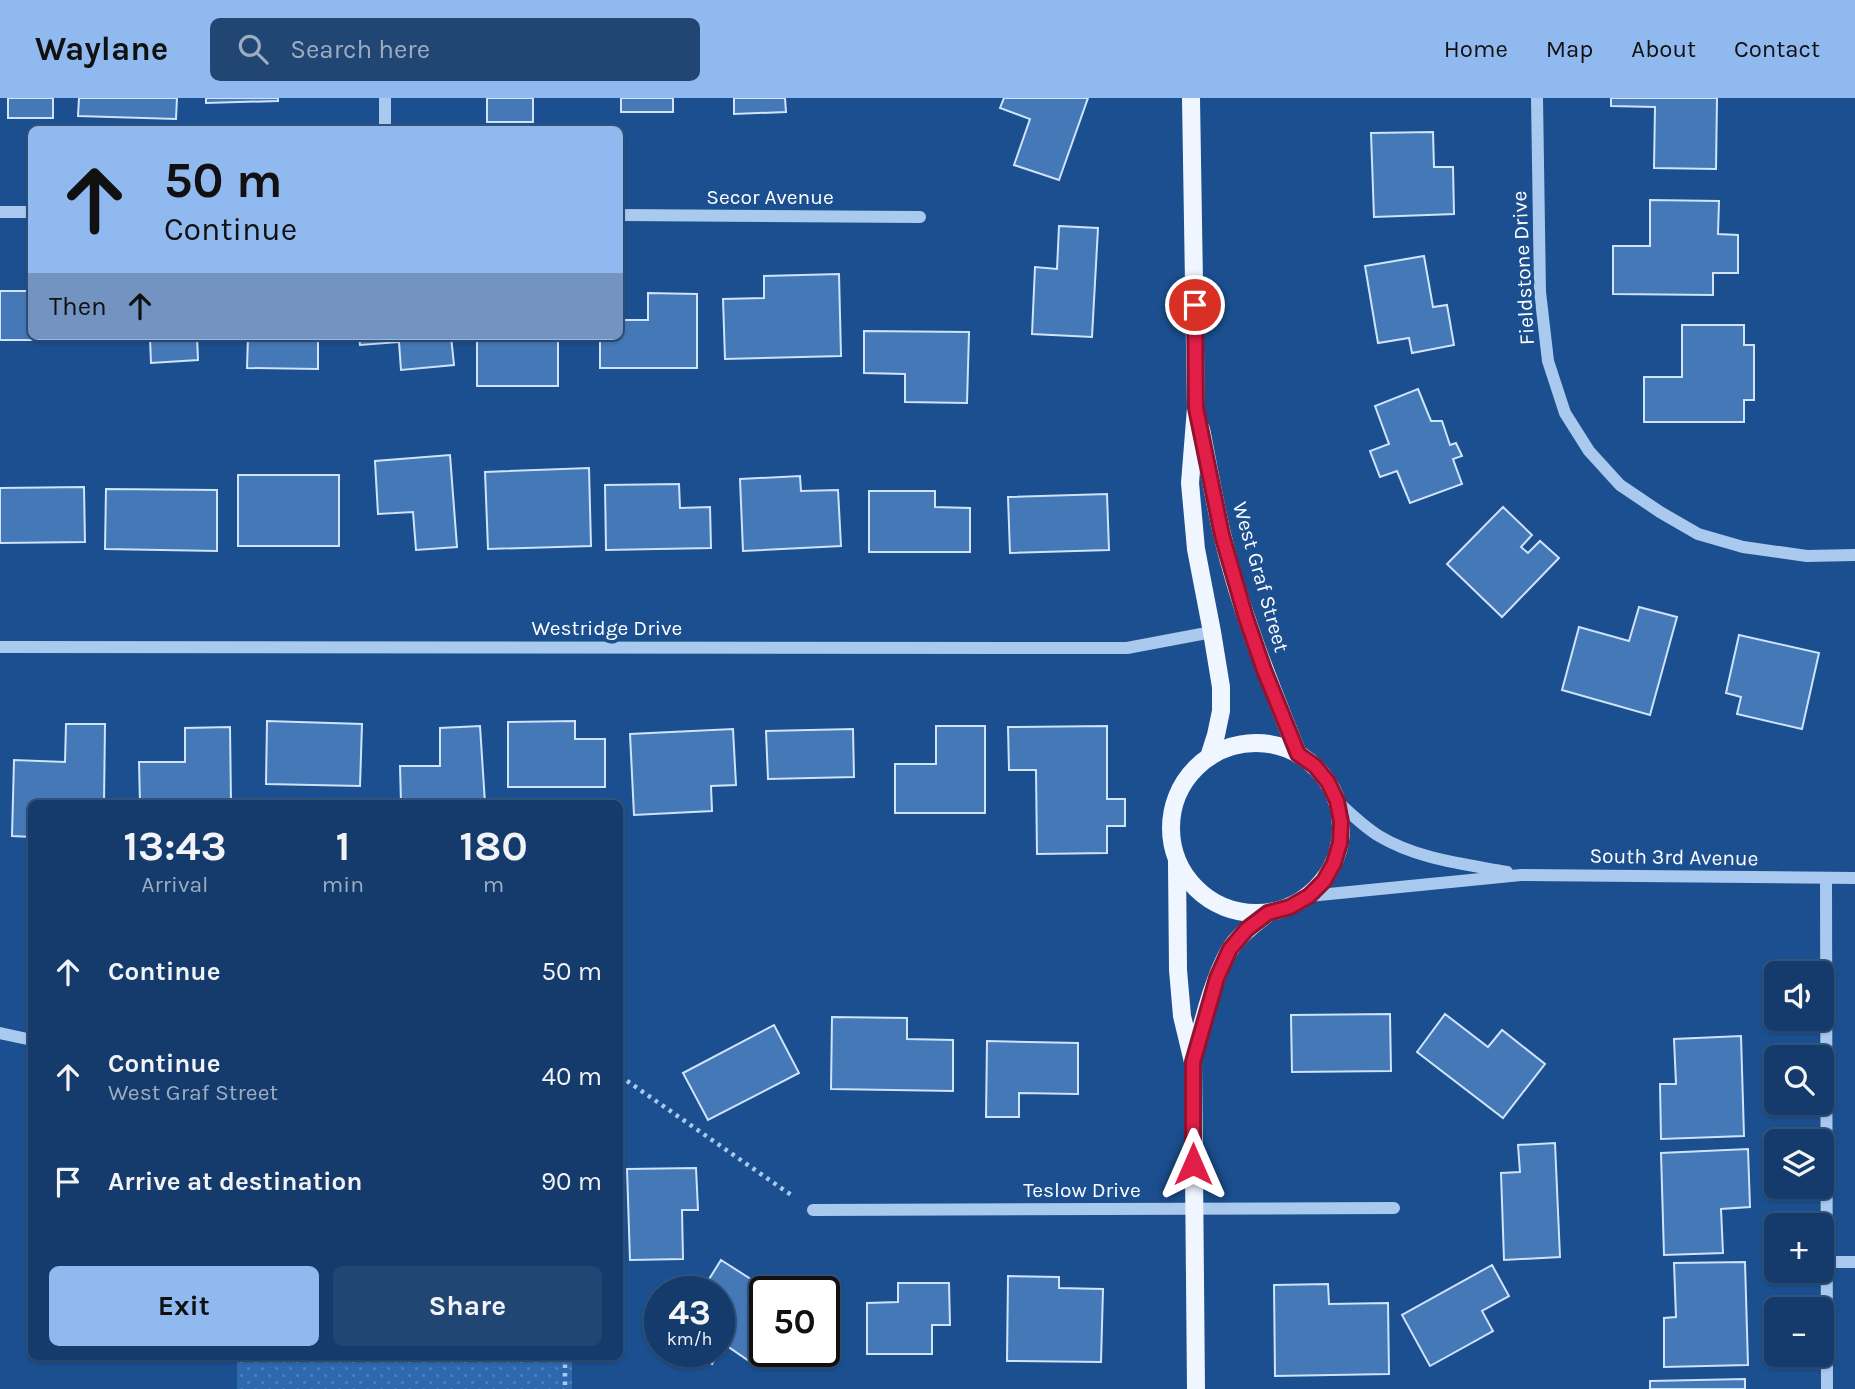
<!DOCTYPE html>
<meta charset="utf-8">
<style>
body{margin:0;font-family:Karla,sans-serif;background:#214673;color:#f1f3f6;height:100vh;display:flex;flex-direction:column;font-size:26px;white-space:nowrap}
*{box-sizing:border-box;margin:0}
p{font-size:23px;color:#9dadc1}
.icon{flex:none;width:38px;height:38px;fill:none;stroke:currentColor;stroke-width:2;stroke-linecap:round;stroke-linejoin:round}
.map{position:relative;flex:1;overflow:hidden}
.sheet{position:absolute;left:28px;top:702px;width:595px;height:560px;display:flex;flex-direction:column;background:#143b6b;border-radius:10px;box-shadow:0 2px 5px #0004,0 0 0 2px #33557e}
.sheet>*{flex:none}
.top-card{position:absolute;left:28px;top:28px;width:595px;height:214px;border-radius:10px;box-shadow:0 2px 5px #0004,0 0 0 2px #33557e;background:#90b9f0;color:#111;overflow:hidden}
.buttons{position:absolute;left:1764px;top:863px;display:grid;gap:14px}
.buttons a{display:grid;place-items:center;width:70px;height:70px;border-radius:10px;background:#143b6b;box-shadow:0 2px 5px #0004,0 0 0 2px #33557e;font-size:35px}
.speed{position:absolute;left:644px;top:1178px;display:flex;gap:14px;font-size:35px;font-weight:700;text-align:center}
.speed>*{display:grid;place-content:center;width:91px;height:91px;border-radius:50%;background:#143b6b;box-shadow:0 2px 5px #0004,0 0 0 2px #33557e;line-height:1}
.speed small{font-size:18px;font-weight:400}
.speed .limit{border:4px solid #111;border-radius:10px;background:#fff;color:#111}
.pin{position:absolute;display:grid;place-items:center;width:60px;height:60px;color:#fff;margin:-30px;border:4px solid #fff;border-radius:50%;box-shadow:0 2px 7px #0007}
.me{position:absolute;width:77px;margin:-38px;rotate:0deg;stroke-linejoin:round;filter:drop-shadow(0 0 5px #0008)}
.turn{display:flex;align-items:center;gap:24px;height:147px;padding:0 21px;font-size:32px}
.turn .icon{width:91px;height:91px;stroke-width:2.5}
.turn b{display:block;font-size:49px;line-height:60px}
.then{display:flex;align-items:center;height:66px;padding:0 21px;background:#0003;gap:14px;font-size:26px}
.eta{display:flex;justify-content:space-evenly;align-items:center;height:119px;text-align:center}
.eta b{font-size:42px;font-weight:700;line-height:49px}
.button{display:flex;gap:14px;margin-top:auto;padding:14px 21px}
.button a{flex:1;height:80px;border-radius:10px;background:#90b9f0;color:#111;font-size:28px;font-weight:700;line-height:80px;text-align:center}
.button a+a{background:#214673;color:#f1f3f6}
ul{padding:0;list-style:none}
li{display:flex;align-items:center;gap:21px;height:105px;padding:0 21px}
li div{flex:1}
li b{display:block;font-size:26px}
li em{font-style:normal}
header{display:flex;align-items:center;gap:42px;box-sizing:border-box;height:98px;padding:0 35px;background:#90b9f0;color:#111}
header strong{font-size:33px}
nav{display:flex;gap:38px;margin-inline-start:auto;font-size:24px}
.search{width:490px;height:63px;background:#214673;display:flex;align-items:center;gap:18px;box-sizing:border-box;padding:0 24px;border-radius:10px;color:#9dadc1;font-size:26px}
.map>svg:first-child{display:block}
.grass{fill:url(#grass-dots)}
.building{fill:#4478b7;stroke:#cfe3fa;stroke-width:2}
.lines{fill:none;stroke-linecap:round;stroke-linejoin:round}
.path{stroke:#a9c9ee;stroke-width:4.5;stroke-dasharray:3.5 5;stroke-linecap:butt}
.minor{stroke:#a9c9ee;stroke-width:12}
.major{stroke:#f0f6ff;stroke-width:18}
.route-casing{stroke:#92132f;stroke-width:18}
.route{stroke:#e11d48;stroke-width:12}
.labels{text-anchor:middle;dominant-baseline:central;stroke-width:7;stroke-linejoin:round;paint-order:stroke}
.street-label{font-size:21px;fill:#fff;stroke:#1b4f8f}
</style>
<header>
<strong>Waylane</strong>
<div class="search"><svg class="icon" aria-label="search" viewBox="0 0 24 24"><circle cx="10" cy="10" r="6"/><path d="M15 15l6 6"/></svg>Search here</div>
<nav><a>Home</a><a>Map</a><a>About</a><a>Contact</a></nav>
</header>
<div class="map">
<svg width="1855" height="1291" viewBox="0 0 1855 1291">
<defs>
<pattern id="grass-dots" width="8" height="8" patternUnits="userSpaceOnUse" patternTransform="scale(1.75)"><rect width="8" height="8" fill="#2e69ad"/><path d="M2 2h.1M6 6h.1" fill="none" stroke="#4d80b9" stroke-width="1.8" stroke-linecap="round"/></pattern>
</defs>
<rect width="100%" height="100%" fill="#1b4f8f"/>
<rect class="grass" x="237" y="1258" width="335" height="33"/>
<g class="building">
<rect x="8" y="0" width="45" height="20"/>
<polygon points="79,0 177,0 176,21 78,18"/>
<polygon points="206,0 278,0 278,3 206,5"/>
<rect x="487" y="0" width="46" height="24"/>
<rect x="621" y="0" width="52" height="14"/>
<polygon points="734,0 785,0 786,14 734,16"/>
<polygon points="1004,0 1088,0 1059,82 1014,67 1030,21 1000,10"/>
<polygon points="1611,0 1717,0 1716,71 1654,70 1655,9 1611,8"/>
<polygon points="1433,34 1434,69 1453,69 1454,116 1374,119 1371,35"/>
<polygon points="1650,102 1719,103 1718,136 1738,137 1738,175 1713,175 1713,197 1613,196 1613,148 1650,148"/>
<polygon points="1059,128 1098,130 1092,239 1032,236 1035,169 1057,171"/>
<polygon points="1424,158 1433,209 1447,207 1454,247 1412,255 1409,240 1378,245 1365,168"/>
<polygon points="839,176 841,258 725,261 723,201 764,200 764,178"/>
<polygon points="0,193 32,193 32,238 74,238 74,242 0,242"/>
<polygon points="648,195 697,196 697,270 600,270 600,238 620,238 620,222 648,222"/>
<polygon points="1682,227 1744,227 1744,247 1754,247 1754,302 1744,302 1744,324 1644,324 1644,279 1682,279"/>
<polygon points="864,233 969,234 967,305 905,304 905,276 864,275"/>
<polygon points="105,238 197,238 198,262 151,265 150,240 105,243"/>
<polygon points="248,238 318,238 318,271 247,270"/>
<polygon points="359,238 451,238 454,267 401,272 399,244 360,247"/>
<rect x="477" y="238" width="81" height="50"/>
<polygon points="1418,291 1431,323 1442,323 1450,347 1456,345 1462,358 1453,361 1462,386 1410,405 1397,373 1380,379 1370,353 1389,346 1375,308"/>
<polygon points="450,357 457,449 416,452 413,414 378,416 375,363"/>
<polygon points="589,370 591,448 488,451 485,374"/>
<rect x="238" y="377" width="101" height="71"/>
<polygon points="800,378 801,393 838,392 841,448 743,453 740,381"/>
<polygon points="679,386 680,410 710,409 711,450 606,452 605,387"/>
<polygon points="84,389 85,444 0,445 0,390"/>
<polygon points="106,391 217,392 217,453 105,451"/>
<polygon points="869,393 935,393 935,409 970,410 970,454 869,454"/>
<polygon points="1107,396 1109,452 1010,455 1008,399"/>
<polygon points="1503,409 1532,437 1521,449 1528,455 1540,443 1559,460 1502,519 1447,466"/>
<polygon points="1639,509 1677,519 1650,617 1562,592 1579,529 1629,543"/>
<polygon points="1739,537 1819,555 1802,631 1737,616 1741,599 1726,595"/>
<polygon points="267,623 362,626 360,688 266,686"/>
<polygon points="575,623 575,641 605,641 605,689 508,689 508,624"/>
<polygon points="66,626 105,626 104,705 32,705 32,739 12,738 14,662 65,664"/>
<polygon points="480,628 485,705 401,705 400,668 440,668 440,630"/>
<polygon points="936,628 985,628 985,715 895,715 895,666 936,666"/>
<polygon points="1107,628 1107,701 1125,701 1125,728 1107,728 1107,755 1037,756 1036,672 1009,672 1008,629"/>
<polygon points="230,629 231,705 140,705 139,664 185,664 185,630"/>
<polygon points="733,631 736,687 711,688 712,713 634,717 630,636"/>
<polygon points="853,631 854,679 768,681 766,633"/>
<polygon points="1390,916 1391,973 1292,974 1291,917"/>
<polygon points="1445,916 1488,949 1502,932 1545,966 1503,1020 1417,954"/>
<polygon points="832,919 907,920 907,941 953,942 953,993 831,991"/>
<polygon points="774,927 799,975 708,1022 683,975"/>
<polygon points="1741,938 1744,1038 1661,1041 1660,986 1676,986 1674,941"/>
<polygon points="987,943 1078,945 1078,996 1019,995 1019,1019 986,1019"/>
<polygon points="1555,1045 1560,1159 1504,1162 1501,1075 1520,1074 1518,1047"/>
<polygon points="1748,1051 1750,1109 1721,1111 1723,1155 1664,1157 1661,1055"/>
<polygon points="696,1070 698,1112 682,1112 683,1161 630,1162 627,1071"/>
<polygon points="721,1162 757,1185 748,1200 765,1211 765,1245 752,1265 724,1246 712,1266 692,1253 719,1253 719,1194 701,1194"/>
<polygon points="1745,1164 1748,1267 1664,1269 1664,1220 1676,1219 1674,1165"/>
<polygon points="1492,1167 1509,1198 1482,1213 1493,1233 1430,1268 1402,1217"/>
<polygon points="1008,1178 1059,1179 1059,1190 1103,1191 1101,1264 1007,1263"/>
<polygon points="898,1185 949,1185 950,1227 932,1227 932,1256 867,1256 867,1205 898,1204"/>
<polygon points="1328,1186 1329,1206 1388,1205 1389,1276 1275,1278 1274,1187"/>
<polygon points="1745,1281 1745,1291 1650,1291 1650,1283"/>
</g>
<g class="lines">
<g class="path">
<polyline points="620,978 794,1099"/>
<polyline points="565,1258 565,1291"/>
</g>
<g class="minor">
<polyline points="385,0 385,32"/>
<polyline points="1537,0 1540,194 1548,263 1565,315 1589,353 1620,387 1660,414 1698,436 1743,449 1807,458 1855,457"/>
<polyline points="0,114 32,114"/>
<polyline points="620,117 920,119"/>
<polyline points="0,549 1127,550 1212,534"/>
<path d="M1337,703C1351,716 1363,728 1379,738C1417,761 1464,766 1507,774"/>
<polyline points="1826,780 1827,1291"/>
<polyline points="1309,798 1521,777 1855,780"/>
<polyline points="0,935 32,942"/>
<polyline points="813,1112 1394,1110"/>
<polyline points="1827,1164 1855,1164"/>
</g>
<g class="major">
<polyline points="1191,0 1196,310 1190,385 1196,451 1212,534 1221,589 1221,613 1216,637 1209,659"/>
<path d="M1201,331C1208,366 1214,401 1222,436C1240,512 1269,584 1298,656"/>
<circle cx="1256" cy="730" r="85"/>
<polyline points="1177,765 1178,872 1182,918 1193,964 1196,1291"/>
<path d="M1193,961C1203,925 1211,886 1229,853C1238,838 1254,826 1268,815"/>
</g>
</g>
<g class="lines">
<g class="route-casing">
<polyline id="route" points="1193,1066 1193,964 1217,880 1230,851 1247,831 1268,815 1290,809 1309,798 1324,783 1334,765 1340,745 1341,724 1337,703 1328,684 1315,668 1298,656 1264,572 1246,520 1228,458 1222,437 1196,310 1195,207"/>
</g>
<use href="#route" class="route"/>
</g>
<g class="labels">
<g class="street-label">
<text x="770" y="99">Secor Avenue</text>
<text transform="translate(1523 170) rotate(-93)">Fieldstone Drive</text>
<text transform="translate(1261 479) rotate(74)">West Graf Street</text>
<text x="607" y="530">Westridge Drive</text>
<text transform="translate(1674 759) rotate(1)">South 3rd Avenue</text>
<text x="1082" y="1092">Teslow Drive</text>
</g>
</g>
</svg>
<div class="buttons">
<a><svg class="icon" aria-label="sound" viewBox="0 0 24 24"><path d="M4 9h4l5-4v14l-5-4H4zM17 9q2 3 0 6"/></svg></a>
<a><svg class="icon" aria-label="search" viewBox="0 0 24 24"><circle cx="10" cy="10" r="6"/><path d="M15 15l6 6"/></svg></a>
<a><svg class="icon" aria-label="layers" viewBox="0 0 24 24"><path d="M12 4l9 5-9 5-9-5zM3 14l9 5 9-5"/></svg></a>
<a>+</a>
<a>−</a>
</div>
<div class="speed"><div>43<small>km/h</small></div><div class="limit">50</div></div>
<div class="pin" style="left:1195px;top:207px;background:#d93025"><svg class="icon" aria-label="arrive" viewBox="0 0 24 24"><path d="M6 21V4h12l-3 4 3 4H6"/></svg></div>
<svg class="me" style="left:1193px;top:1066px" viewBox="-20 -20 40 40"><path d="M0-17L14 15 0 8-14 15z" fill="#e11d48" stroke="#fff" stroke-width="4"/></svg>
<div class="top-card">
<div class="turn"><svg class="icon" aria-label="ahead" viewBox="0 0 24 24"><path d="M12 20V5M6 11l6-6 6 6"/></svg><div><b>50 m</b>Continue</div></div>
<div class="then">Then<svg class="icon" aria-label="ahead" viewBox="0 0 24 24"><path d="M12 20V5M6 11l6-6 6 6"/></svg></div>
</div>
<section class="sheet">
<div class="eta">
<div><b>13:43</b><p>Arrival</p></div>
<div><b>1</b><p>min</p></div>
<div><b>180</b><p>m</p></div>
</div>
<ul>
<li><svg class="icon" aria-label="ahead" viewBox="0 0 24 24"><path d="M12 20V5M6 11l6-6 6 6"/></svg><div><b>Continue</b></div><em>50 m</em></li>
<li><svg class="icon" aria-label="ahead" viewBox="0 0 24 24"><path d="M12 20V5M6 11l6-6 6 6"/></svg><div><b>Continue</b><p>West Graf Street</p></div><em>40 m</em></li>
<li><svg class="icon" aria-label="arrive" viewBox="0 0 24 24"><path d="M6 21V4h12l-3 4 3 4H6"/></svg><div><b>Arrive at destination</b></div><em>90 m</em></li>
</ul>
<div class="button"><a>Exit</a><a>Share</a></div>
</section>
</div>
